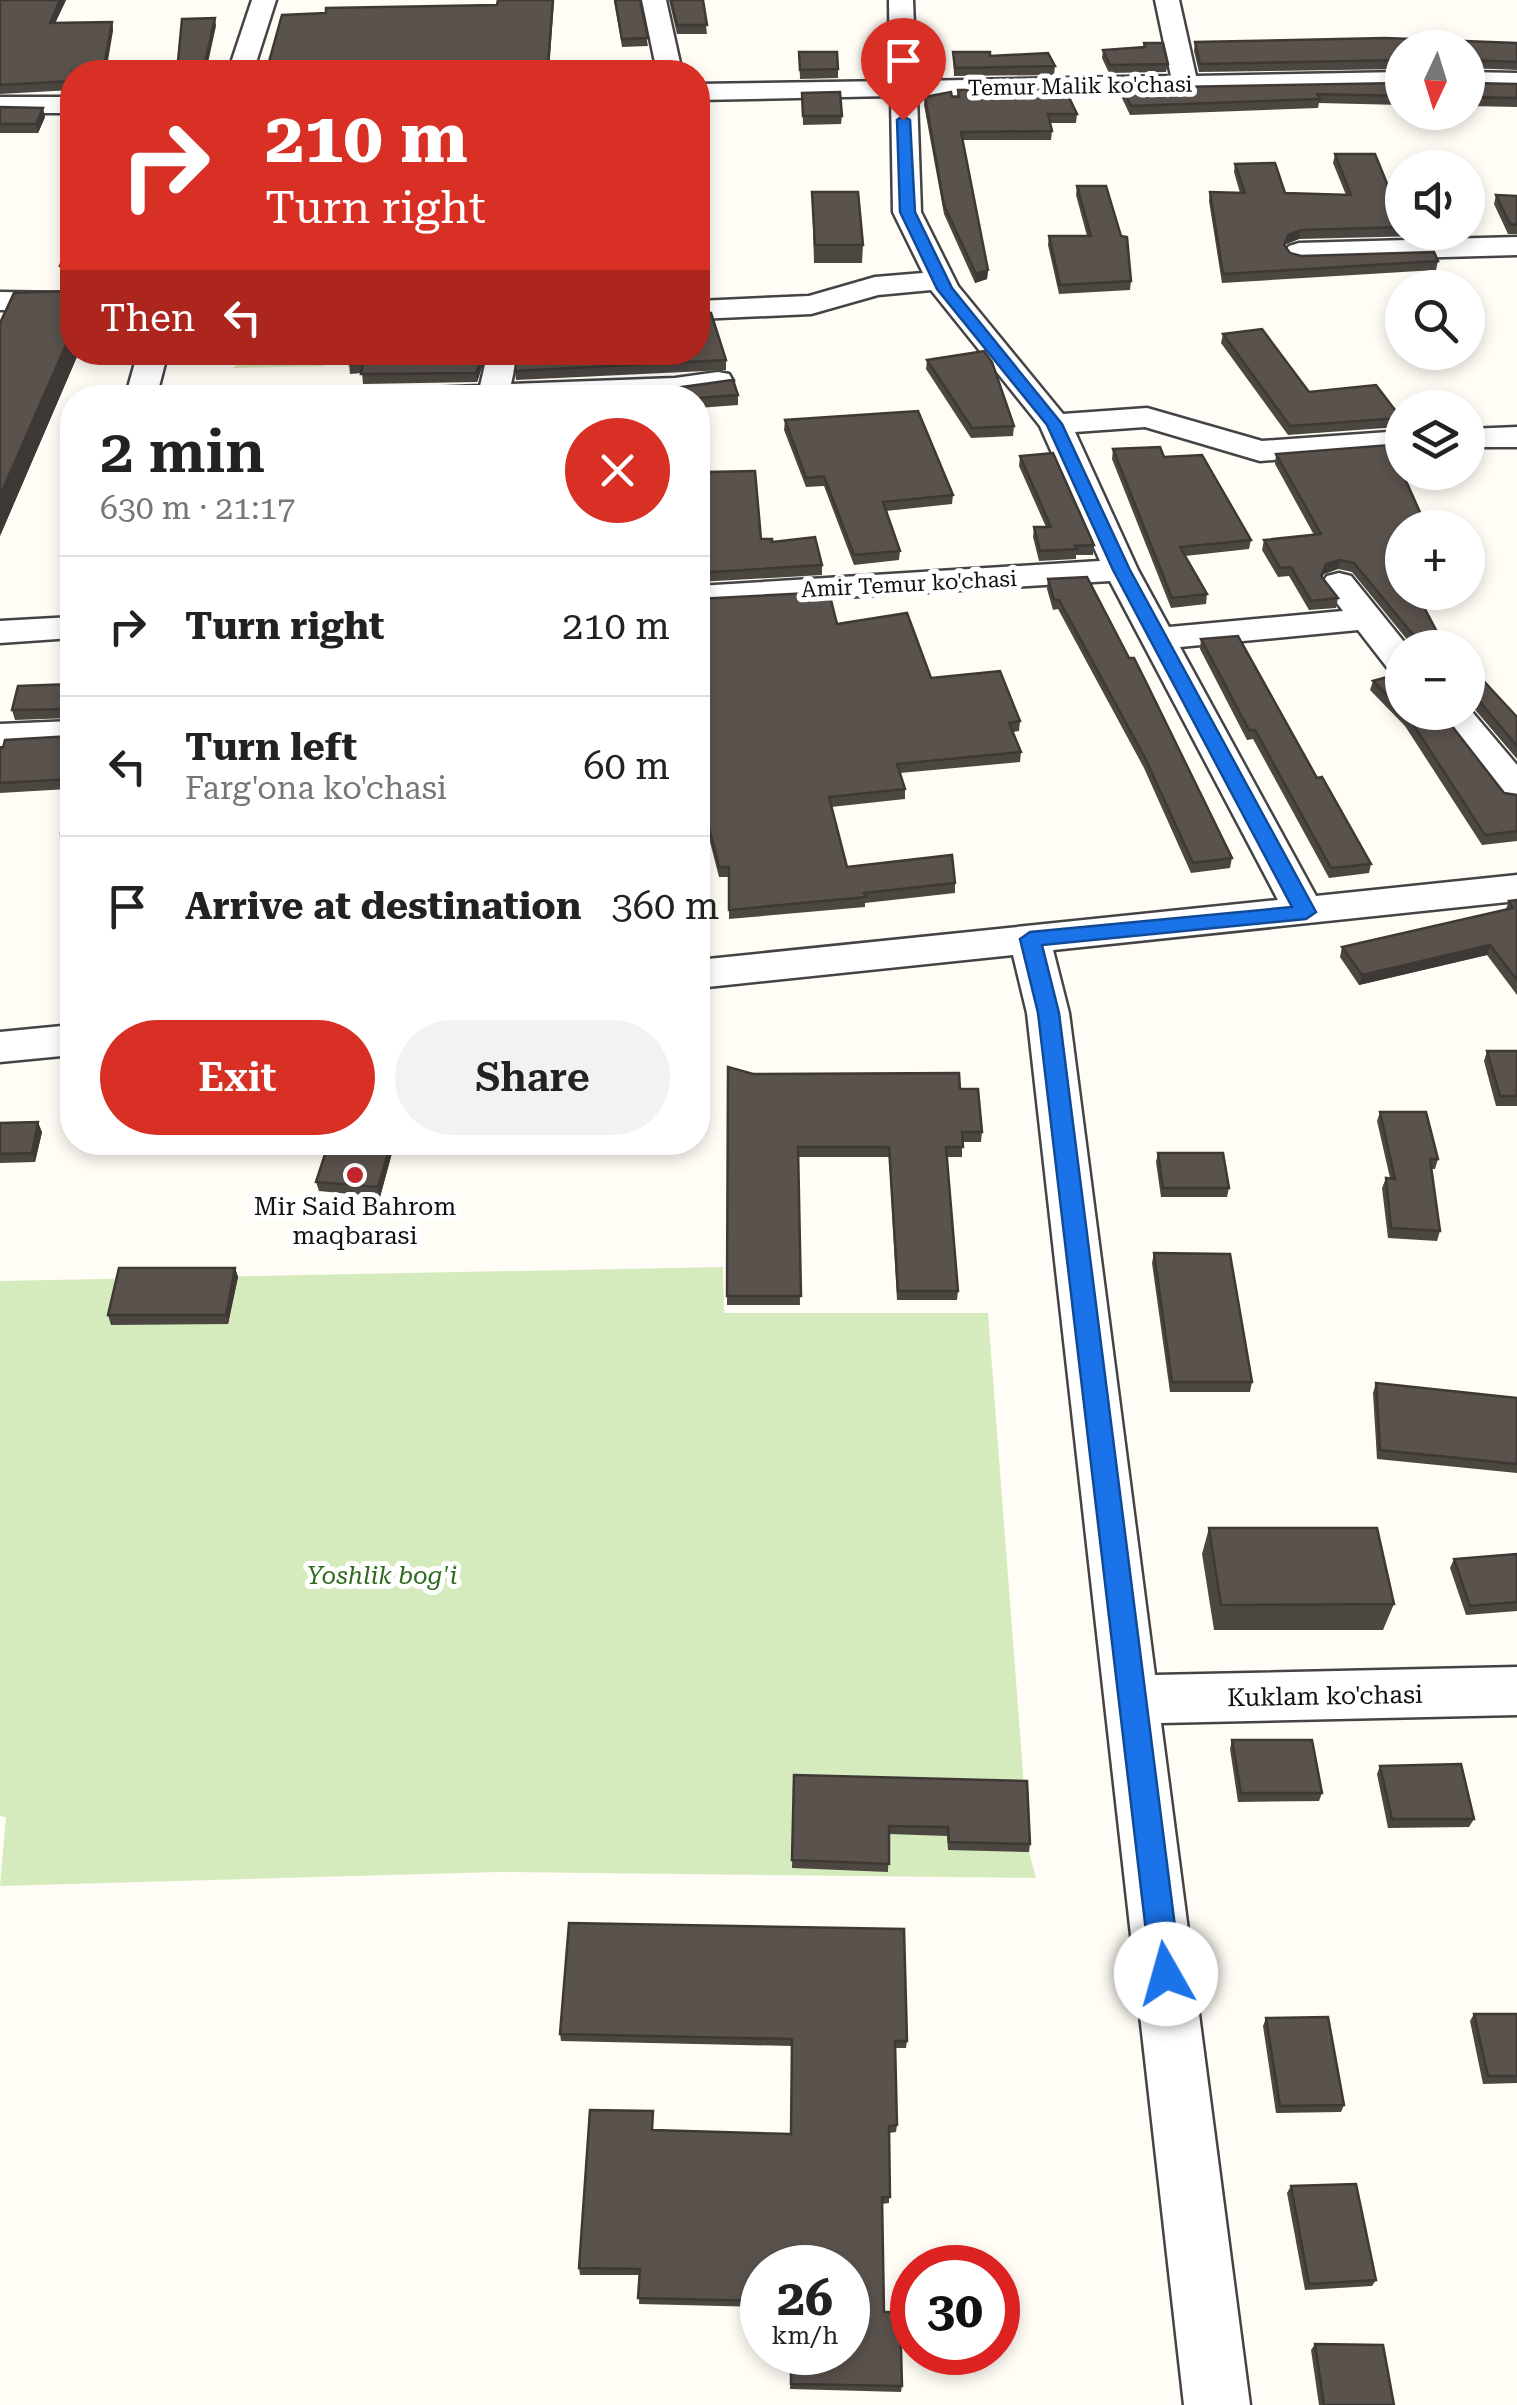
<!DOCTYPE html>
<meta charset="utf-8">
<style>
body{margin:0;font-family:"Roboto Serif",serif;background:#f2f2f2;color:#222;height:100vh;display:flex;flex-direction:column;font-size:38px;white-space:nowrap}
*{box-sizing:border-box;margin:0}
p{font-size:32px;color:#767676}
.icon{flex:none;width:55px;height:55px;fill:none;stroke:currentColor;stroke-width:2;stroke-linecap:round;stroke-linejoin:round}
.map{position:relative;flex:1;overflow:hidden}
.panel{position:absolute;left:60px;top:385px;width:650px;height:770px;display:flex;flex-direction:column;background:#fff;border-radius:40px;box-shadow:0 5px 15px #0003}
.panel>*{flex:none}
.banner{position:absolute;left:60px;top:60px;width:650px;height:305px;border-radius:40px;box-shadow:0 5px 15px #0003;background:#d93025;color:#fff;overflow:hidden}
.needle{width:65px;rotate:184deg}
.buttons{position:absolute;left:1385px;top:30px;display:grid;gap:20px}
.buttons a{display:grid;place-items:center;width:100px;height:100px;border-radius:50%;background:#fff;box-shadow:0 5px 15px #0003;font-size:50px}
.speed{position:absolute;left:740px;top:2245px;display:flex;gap:20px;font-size:50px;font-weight:700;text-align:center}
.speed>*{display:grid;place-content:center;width:130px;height:130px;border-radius:50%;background:#fff;box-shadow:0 5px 15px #0003;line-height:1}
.speed small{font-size:25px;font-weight:400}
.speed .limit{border:15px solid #d22;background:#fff;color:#111}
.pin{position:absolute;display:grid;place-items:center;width:85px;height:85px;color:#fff;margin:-102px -42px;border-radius:50% 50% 50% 0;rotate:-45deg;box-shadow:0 0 10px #0007}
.pin .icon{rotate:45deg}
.me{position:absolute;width:110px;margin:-55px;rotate:353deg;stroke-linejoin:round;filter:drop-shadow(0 0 8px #0008)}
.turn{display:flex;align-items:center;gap:35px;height:210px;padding:0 40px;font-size:45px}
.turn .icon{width:130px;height:130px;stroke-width:2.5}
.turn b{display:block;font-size:70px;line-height:85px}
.then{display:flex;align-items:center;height:95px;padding:0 40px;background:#0003;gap:20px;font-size:38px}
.round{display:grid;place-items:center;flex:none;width:105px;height:105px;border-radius:52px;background:#f2f2f2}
.headline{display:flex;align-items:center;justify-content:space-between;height:170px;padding:0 40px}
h1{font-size:60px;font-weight:600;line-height:75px}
.cta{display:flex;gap:20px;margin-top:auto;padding:20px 40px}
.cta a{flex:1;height:115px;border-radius:60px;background:#d93025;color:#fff;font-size:40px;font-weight:600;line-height:115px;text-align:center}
.cta a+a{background:#f2f2f2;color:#222}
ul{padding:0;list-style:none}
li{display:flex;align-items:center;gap:30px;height:140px;padding:0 40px;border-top:2px solid #e0e0e0}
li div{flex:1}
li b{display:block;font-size:38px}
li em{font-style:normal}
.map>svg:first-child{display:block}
.green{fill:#d5ebbd}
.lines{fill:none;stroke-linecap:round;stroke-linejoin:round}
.minor-casing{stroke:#444;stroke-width:5}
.minor{fill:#fff;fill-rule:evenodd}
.wall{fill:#4d4742}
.shaded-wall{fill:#3f3936}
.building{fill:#5a524d;stroke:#3f3936;stroke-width:2.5}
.route{fill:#1a73e8;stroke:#114b97;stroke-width:2.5}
.poi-dot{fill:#c4262e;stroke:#fff;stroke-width:4}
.labels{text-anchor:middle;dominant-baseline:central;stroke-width:10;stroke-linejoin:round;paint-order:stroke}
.far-street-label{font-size:22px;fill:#111;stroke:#fff}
.poi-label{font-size:25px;fill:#111;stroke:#fff}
.park-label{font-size:25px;font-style:italic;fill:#2f6b1f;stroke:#fff}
.street-label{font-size:25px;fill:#111;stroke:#fff}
</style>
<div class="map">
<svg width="1517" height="2405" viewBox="0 0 1517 2405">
<rect width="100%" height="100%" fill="#fffdf5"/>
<g class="green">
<polygon points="256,353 256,352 327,353 323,366 233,368"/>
<polygon points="723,1267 724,1313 988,1313 1029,1852 1036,1878 498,1872 0,1886 6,1817 0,1816 0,1281"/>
</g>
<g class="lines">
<g class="minor-casing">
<g id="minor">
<polygon points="252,0 276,0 253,72 228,72"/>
<polygon points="642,0 666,0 682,72 657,72"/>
<polygon points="889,0 913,0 916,81 1171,76 1155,0 1179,0 1196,76 1402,72 1402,88 917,96 921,212 958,286 1063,414 1147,408 1262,441 1402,431 1402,450 1260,461 1145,427 1075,432 1138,570 1169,627 1343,611 1322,583 1327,576 1339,573 1351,576 1409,648 1402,648 1402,673 1389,670 1358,630 1180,647 1316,896 1517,875 1517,901 1053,950 1069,1013 1155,1675 1517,1667 1517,1715 1161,1723 1250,2405 1184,2405 1027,1013 1013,955 698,988 698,960 1278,900 1110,581 698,606 698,586 1100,561 1040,426 931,290 878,295 811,314 698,319 698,301 809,296 875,277 923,273 893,212 891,96 698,100 698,84 890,81"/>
<polygon points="1468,72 1517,73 1517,89 1468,88"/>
<rect x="0" y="97" width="72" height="16"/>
<polygon points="1517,237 1517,255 1299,261 1289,258 1285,252 1289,246 1299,243"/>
<polygon points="0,292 72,293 72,311 0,310"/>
<polygon points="138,352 168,352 156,398 125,398"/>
<polygon points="488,352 518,352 511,384 675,378 718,372 729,374 733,381 729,388 646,398 389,398 393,391 404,389 480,386"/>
<polygon points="1517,427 1517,447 1468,447 1468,429"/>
<polygon points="72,617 72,638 0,643 0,621"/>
<polygon points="1468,707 1517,765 1517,803 1504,800 1434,712 1468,712"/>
<polygon points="72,721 72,743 0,746 0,724"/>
<polygon points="72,1025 72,1055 0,1062 0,1032"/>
</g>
</g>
<use href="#minor" class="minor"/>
</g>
<g class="wall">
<polygon points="0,0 66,0 55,23 112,22 113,31 72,72 72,90 0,94"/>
<polygon points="554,0 549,72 268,72 267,69 497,5"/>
<polygon points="614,0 640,0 648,46 622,47"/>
<polygon points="669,0 703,0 707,34 677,34"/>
<polygon points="1195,42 1517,43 1517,70 1468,68 1402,48 1402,69 1199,72 1194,51"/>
<polygon points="1144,43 1168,64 1166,72 1109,73 1102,58 1103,50 1143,47"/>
<polygon points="799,52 838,69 838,78 800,79"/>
<polygon points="953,52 1055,66 1054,75 954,76"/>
<polygon points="1468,81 1470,83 1517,84 1517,107 1468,106"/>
<polygon points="1402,83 1402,105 1319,103 1318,108 1130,115 1121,96 1122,88"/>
<polygon points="958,90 1077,114 1076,123 1050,123 1052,131 1051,140 963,140 988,270 987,279 975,283 944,214 924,105 925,97 957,97"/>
<polygon points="802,93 842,116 841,124 803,125"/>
<polygon points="0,107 45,117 38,133 0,133"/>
<polygon points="1335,154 1392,196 1402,196 1402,232 1422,232 1421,236 1299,239 1286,244 1285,247 1290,253 1301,256 1438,261 1436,270 1222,283 1209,201 1210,192 1240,193 1234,172 1235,164 1285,193 1346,195 1333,163"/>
<polygon points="1077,186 1121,236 1131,281 1130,290 1059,294 1048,245 1049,236 1087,236 1076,195"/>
<polygon points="812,192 863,245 862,263 814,263"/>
<polygon points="1496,195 1517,196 1517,234 1508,234 1494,204"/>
<polygon points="72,237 72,352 79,352 0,536 69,291 66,289 60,266"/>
<polygon points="1223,334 1309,392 1401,418 1399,427 1288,435 1221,343"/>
<polygon points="487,352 477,382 363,384 362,373 350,374 349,364"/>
<polygon points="726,360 726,370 516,380 515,371"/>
<polygon points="927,360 1014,426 1013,436 971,438 926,369"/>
<polygon points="738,395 738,405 698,408 698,398"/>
<polygon points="785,420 953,495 952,504 886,511 900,551 899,560 854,565 824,486 806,487 784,430"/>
<polygon points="1113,449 1164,457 1251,540 1249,549 1185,556 1207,594 1206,604 1171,608 1112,459"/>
<polygon points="1276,454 1402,472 1439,472 1437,478 1406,480 1402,528 1402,554 1395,554 1436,630 1452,648 1407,648 1409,642 1352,572 1338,569 1324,574 1322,577 1338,598 1336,608 1309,610 1289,576 1278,577 1262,550 1264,540 1314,535 1275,464"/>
<polygon points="1020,456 1094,545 1093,555 1076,555 1076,559 1039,561 1033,537 1034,527 1046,527 1019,466"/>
<polygon points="698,506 761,539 772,542 822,565 822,575 698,582"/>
<polygon points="1048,579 1232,858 1230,868 1191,873 1144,768 1058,609 1053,610 1047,589"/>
<polygon points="698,599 837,624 931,678 1020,721 1019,731 1013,732 1021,752 1020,762 900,773 905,789 905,799 831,807 847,867 955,883 955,893 865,903 865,907 729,919 729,877 719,877 709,838 698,839"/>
<polygon points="1201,639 1317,778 1371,864 1369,873 1329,878 1253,739 1247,740 1200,649"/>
<polygon points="1468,664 1517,717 1517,759 1471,705 1468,705"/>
<polygon points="1402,673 1402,712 1441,712 1504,793 1517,795 1517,841 1482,845 1405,726 1370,690 1373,681"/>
<polygon points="72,684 72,842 64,843 61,833 68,789 0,793 0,748 72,736 72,718 15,720 12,710"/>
<polygon points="1517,900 1517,995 1487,955 1359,985 1340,957 1342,947 1506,909 1509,901"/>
<polygon points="1487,1051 1517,1051 1517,1106 1496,1106 1484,1061"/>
<polygon points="728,1067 753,1074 960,1089 982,1132 981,1142 962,1142 962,1157 947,1157 958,1291 957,1300 897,1300 889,1157 798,1157 800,1305 727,1305"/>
<polygon points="1380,1112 1438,1159 1435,1169 1431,1169 1440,1231 1437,1241 1388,1238 1382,1188 1386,1178 1390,1178 1377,1121"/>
<polygon points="0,1123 42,1132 35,1162 0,1163"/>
<polygon points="395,1142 380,1197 319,1191 316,1182"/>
<polygon points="1158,1153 1229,1188 1227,1197 1161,1197 1156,1162"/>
<polygon points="1154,1253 1252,1382 1250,1392 1170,1392 1152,1263"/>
<polygon points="235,1268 238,1277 228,1324 111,1325 108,1315"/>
<polygon points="1376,1383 1517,1398 1517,1473 1377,1459 1373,1393"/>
<polygon points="1209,1528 1394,1604 1383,1630 1214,1630 1202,1554"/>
<polygon points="1517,1554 1517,1611 1466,1615 1450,1568 1454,1559"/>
<polygon points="1232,1740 1322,1793 1319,1801 1238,1802 1230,1749"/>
<polygon points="1380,1766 1474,1819 1469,1827 1388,1828 1377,1774"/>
<polygon points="794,1775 1030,1844 1029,1852 948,1850 947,1836 889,1834 888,1872 792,1868"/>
<polygon points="1474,2014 1517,2014 1517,2083 1483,2084 1470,2021"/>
<polygon points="1266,2018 1344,2105 1341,2112 1276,2113 1263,2026"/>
<polygon points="560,2034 907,2041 906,2048 895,2048 897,2125 896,2132 889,2133 889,2203 882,2204 884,2312 902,2386 901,2392 790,2389 791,2352 848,2352 762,2268 762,2307 639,2304 640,2275 580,2275 579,2268 653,2118 653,2130 791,2134 792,2046 561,2041"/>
<polygon points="1291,2186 1376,2280 1372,2286 1305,2290 1287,2193"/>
<polygon points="1315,2344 1394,2405 1319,2405 1311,2350"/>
</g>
<g class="shaded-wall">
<polygon points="60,0 66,0 51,32 50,23"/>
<polygon points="215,18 216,26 206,72 203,72"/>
<polygon points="112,22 113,31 106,72 103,72"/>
<polygon points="43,108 45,117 38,133 36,124"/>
<polygon points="1301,230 1299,239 1286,244 1282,254 1288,235"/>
<polygon points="988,270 987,279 975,283 976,274"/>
<polygon points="72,331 72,352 79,352 0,536 0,496"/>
<polygon points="483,352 487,352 477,382 476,373"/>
<polygon points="1340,560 1338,569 1324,574 1319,585 1326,564"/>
<polygon points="1474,695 1471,705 1468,705 1468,696"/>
<polygon points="1490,945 1487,955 1359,985 1362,975"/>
<polygon points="38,1122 42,1132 35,1162 32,1153"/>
<polygon points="391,1142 395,1142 380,1197 378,1187"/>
<polygon points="235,1268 238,1277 228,1324 226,1315"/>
</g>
<g class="building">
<polygon points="0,0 60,0 50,23 112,22 103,72 72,72 72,81 0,85"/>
<polygon points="498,0 553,0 548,64 419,68 418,72 316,72 317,68 267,69 282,15 326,13 326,8 497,5"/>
<polygon points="615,0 640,0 648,38 622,39"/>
<polygon points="671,0 703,0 707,25 677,25"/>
<polygon points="215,18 203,72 177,72 182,19"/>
<polygon points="1385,38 1517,43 1517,62 1470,60 1468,62 1468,48 1402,48 1402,60 1200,64 1195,42"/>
<polygon points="1144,43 1163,43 1168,64 1110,65 1103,50 1145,47"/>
<polygon points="799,52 837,52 838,69 800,70"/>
<polygon points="953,52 990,52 990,56 1048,53 1055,66 955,68"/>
<polygon points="1468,81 1470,83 1517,84 1517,98 1468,97"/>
<polygon points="1402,83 1402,96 1317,94 1320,99 1131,106 1122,88"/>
<polygon points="1065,89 1077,114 1048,114 1052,131 961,132 988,270 976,274 944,205 925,97 951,92 952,97 959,97 958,90"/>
<polygon points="840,92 842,116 803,116 802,93"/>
<polygon points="0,107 43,108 36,124 0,124"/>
<polygon points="1335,154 1375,154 1392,196 1402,196 1402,227 1301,230 1288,235 1284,245 1290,253 1301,256 1434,252 1438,261 1223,274 1210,192 1245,193 1235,164 1275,163 1285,193 1351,195"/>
<polygon points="1077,186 1106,186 1121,236 1127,237 1131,281 1060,285 1049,236 1091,236"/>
<polygon points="812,192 858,192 863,245 815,245"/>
<polygon points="1496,195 1517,196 1517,225 1510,224"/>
<polygon points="72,237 72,331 0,496 0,323 14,293 69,291 70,270 60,266"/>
<polygon points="698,312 711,313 726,360 515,371 518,352 698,352"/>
<polygon points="1262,329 1309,392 1376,385 1401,418 1290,426 1223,334"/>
<polygon points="984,351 992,362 1014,426 972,428 927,360"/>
<polygon points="351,352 483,352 476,373 361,374 363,364 349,364"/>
<polygon points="733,380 738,395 698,398 483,398 484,392 646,392"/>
<polygon points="918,411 953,495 883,502 900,551 854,555 824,476 806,478 785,420"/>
<polygon points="1402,444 1402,472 1427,528 1402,528 1402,544 1390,545 1402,568 1402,592 1416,592 1436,630 1452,648 1412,648 1408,643 1414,641 1414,636 1354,563 1340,560 1326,564 1321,576 1338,598 1311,601 1291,567 1280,568 1264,540 1321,534 1276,454"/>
<polygon points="1160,447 1164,457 1202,455 1251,540 1180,547 1207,594 1172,598 1113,449"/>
<polygon points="1053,453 1094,545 1075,546 1077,549 1040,551 1034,527 1051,527 1020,456"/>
<polygon points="755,471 761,539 772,539 772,542 815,537 822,565 698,573 698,506 709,505 707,472"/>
<polygon points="1087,577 1129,658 1134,658 1146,682 1232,858 1193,863 1145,758 1059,600 1054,600 1048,579"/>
<polygon points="829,592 837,624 907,613 931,678 1000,671 1020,721 1009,723 1021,752 897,764 905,789 829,797 847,867 952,855 955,883 864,893 866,897 729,910 729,867 719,867 709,828 698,829 698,599"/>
<polygon points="1238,636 1317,778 1322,777 1371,864 1331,868 1255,730 1249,730 1201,639"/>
<polygon points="1468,664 1517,717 1517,746 1474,695 1468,696"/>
<polygon points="1402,673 1402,710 1373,681"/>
<polygon points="72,684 72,832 61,833 70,779 0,783 0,748 3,748 5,740 72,736 72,709 12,710 18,686"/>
<polygon points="1405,712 1441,712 1504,793 1517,795 1517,831 1485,835"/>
<polygon points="1517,900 1517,980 1490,945 1362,975 1342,947 1513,908 1509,901"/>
<polygon points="1487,1051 1517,1051 1517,1096 1500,1096"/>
<polygon points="728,1067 753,1074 959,1073 960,1089 978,1089 982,1132 962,1132 963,1147 946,1147 958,1291 898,1291 889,1147 798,1147 801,1296 727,1296"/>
<polygon points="1380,1112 1426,1112 1438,1159 1430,1159 1440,1231 1391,1228 1386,1178 1395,1179"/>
<polygon points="38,1122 32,1153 0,1154 0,1123"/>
<polygon points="329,1142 391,1142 378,1187 316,1182"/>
<polygon points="1158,1153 1223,1153 1229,1188 1163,1188"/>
<polygon points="1154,1253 1230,1254 1252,1382 1172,1382"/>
<polygon points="119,1268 235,1268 226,1315 108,1315"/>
<polygon points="1376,1383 1517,1398 1517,1464 1380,1450"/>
<polygon points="1209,1528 1377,1528 1394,1604 1221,1605"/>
<polygon points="1517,1554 1517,1602 1470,1606 1454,1559"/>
<polygon points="1232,1740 1312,1740 1322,1793 1241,1793"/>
<polygon points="1461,1764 1474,1819 1392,1819 1380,1766"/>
<polygon points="794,1775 1027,1781 1030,1844 949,1842 948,1827 889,1826 889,1864 792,1860"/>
<polygon points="569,1923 904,1929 907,2041 895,2041 897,2125 889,2126 890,2197 882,2197 884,2312 900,2312 902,2386 791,2384 791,2352 848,2352 848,2268 762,2268 762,2301 638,2298 640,2269 579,2268 590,2110 653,2111 652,2130 791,2134 792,2039 560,2034"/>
<polygon points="1474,2014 1517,2014 1517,2076 1488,2076"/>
<polygon points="1328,2017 1344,2105 1280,2106 1266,2018"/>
<polygon points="1356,2184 1376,2280 1309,2284 1291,2186"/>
<polygon points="1315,2344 1383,2345 1394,2405 1324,2405"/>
</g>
<polygon class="route" points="903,116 910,120 915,212 952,288 1062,424 1130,570 1316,912 1306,919 1042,945 1059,1013 1181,1974 1176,1984 1166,1989 1156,1984 1151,1974 1038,1013 1020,939 1030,932 1292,907 1113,570 1047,425 937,289 900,212 897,120"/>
<circle class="poi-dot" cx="355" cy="1175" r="10"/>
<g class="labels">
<g class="far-street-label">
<text transform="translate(1080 86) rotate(-1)">Temur Malik ko'chasi</text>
<text transform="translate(909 584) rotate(-3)">Amir Temur ko'chasi</text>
</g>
<g class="poi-label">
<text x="355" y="1206">Mir Said Bahrom<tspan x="355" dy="29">maqbarasi</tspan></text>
</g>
<g class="park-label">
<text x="382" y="1575">Yoshlik bog'i</text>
</g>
<g class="street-label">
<text transform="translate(1325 1696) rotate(-1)">Kuklam ko'chasi</text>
</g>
</g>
</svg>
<div class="buttons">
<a><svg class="needle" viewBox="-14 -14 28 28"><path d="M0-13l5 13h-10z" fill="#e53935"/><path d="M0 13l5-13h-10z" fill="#767676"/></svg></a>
<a><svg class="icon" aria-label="sound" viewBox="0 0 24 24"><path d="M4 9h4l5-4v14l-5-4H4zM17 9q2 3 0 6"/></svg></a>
<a><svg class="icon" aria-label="search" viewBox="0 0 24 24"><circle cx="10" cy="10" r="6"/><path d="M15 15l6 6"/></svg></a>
<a><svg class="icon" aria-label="layers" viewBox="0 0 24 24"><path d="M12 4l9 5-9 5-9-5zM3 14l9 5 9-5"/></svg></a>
<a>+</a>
<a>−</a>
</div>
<div class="speed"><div>26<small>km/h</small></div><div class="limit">30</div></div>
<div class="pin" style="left:903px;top:120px;background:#d93025"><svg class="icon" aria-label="arrive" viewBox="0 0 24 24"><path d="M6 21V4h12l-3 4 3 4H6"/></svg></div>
<svg class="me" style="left:1166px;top:1974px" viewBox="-20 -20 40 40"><circle r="19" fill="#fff"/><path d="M0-13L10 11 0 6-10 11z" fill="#1a73e8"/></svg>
<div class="banner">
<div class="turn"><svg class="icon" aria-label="right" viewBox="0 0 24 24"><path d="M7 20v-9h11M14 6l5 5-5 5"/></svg><div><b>210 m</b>Turn right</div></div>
<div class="then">Then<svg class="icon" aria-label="left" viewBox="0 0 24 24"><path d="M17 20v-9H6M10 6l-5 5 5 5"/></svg></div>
</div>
<section class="panel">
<div class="headline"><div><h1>2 min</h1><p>630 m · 21:17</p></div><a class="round" style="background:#d93025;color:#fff"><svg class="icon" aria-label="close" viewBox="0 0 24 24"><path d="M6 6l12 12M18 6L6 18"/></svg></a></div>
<ul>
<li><svg class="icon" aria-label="right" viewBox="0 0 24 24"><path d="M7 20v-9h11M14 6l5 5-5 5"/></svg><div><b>Turn right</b></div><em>210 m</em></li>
<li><svg class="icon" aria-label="left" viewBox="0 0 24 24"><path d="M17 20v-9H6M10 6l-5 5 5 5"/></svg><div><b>Turn left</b><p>Farg'ona ko'chasi</p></div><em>60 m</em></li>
<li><svg class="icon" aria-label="arrive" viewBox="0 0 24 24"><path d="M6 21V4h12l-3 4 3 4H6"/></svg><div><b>Arrive at destination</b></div><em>360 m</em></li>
</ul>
<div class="cta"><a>Exit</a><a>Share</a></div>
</section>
</div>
